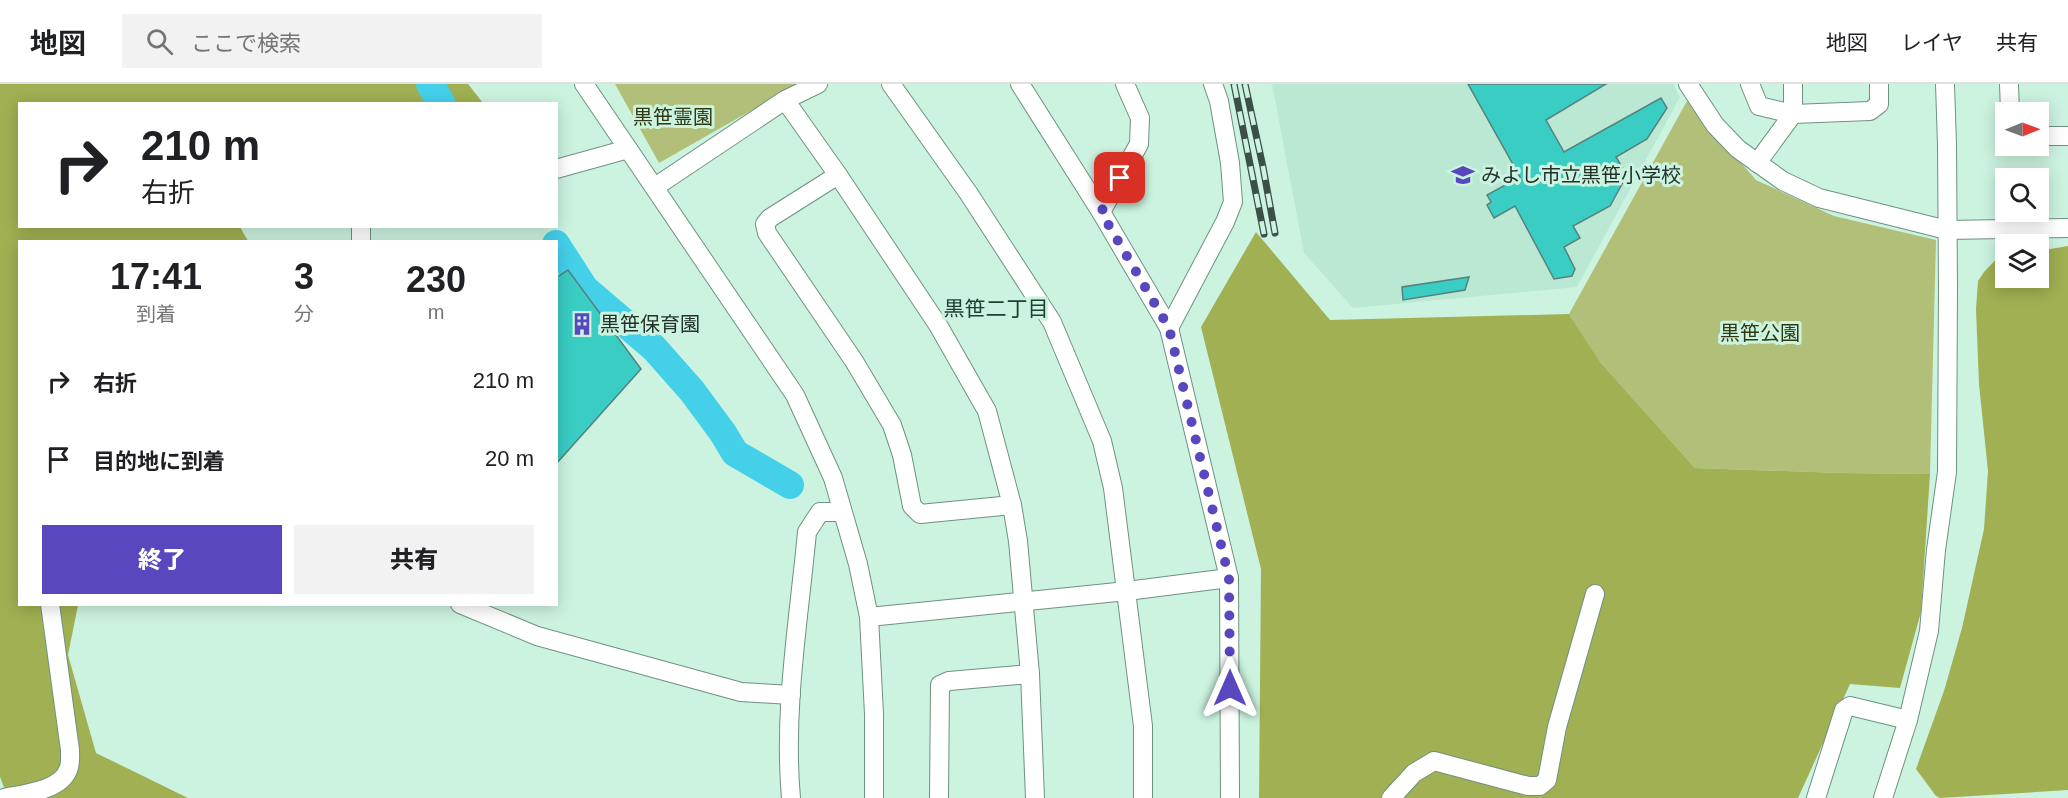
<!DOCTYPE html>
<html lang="ja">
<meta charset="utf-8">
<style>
body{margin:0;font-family:Helvetica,"Noto Sans JP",sans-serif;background:#f2f2f2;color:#202124;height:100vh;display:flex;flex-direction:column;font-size:22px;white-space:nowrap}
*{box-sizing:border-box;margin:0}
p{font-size:20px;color:#757577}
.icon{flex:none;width:33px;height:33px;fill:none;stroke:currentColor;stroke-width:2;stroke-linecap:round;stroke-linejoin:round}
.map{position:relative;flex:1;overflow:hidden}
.drawer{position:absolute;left:18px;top:156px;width:540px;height:366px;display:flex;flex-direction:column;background:#fff;border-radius:0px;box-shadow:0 3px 15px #0003}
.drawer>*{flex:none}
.hud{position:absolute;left:18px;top:18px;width:540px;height:126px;border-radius:0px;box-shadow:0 3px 15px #0003;background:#fff;color:#202124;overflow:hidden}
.needle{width:39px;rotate:89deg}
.buttons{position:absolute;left:1995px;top:18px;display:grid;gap:12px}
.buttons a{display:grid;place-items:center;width:54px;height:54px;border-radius:0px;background:#fff;box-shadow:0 3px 15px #0003;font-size:30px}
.pin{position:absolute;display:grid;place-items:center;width:51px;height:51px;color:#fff;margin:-26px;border-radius:12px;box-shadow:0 3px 9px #0006}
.me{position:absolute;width:66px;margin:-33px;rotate:0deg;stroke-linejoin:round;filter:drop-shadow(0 0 4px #0008)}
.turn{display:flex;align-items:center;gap:21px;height:126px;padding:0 24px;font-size:27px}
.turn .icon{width:78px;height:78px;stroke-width:2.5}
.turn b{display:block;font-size:42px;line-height:51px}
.eta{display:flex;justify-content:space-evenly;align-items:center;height:102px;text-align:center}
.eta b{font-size:36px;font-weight:800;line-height:42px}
.action{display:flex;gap:12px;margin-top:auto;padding:12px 24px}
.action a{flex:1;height:69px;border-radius:0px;background:#5847bf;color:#fff;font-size:24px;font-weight:800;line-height:69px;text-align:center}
.action a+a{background:#f2f2f2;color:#202124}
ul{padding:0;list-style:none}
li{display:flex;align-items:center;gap:18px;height:78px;padding:0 24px}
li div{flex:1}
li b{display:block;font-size:22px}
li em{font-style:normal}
header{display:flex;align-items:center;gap:36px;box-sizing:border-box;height:84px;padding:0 30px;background:#fff;border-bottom:2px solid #e0e0e0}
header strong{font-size:28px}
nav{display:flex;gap:33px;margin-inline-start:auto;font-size:21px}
.search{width:420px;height:54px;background:#f2f2f2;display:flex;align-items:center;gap:15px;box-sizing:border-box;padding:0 21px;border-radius:0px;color:#757577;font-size:22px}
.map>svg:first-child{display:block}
.built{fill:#bae8d3}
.green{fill:#b1bf79}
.forest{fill:#a0b052}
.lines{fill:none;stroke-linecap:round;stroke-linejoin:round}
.river{stroke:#45d0ea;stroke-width:28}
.building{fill:#39cdc4;stroke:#57817e;stroke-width:1.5}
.minor-casing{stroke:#6e9282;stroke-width:20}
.minor{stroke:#fff;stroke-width:18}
.rail-casing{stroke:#3d5047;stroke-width:7}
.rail{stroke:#ccf3e0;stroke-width:4.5;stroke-dasharray:14;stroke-linecap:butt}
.route{stroke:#5847bf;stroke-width:10;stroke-dasharray:0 18}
.labels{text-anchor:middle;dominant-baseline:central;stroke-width:6;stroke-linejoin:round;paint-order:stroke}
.park-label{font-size:20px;fill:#323911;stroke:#ccf3e0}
.poi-label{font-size:20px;fill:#23322b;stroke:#ccf3e0;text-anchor:start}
.neighbourhood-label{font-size:21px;fill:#1e4032;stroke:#ccf3e0}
</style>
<header>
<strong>地図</strong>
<div class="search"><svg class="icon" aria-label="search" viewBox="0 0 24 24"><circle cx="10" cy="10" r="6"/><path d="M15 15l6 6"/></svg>ここで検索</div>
<nav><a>地図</a><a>レイヤ</a><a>共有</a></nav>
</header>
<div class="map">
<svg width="2068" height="714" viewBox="0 0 2068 714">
<rect width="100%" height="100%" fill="#ccf3e0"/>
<polygon class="built" points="1272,0 1673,0 1680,13 1577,203 1353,224 1304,169"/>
<g class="green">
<polygon points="615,0 798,0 659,79"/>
<polygon points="1687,17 1756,96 1834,132 1936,156 1930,390 1840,389 1695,384 1601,279 1569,230"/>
</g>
<g class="forest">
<polygon points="0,0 468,0 483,19 20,20 20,142 240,143 248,157 20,158 20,520 78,521 68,571 96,669 188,714 8,714 0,693"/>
<polygon points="1256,148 1330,236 1569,230 1601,279 1695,384 1840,389 1930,390 1921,528 1900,604 1850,600 1798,714 1259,714 1261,485 1201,243"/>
<polygon points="2068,162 2068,706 1940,714 1936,712 1916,685 1944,607 1962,544 1984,445 1988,387 1979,300 1976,225 1978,197 1984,188 2004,167 2005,167 2006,194 2038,194 2039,167"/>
</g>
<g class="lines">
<g class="river">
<polyline points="430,0 442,20"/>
<polyline points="556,160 585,205 654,264 692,307 723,349 735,369 790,401"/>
</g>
</g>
<g class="building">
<polygon points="1468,0 1606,0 1546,36 1564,68 1661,14 1667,24 1647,55 1616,73 1627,91 1610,122 1573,142 1580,154 1564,163 1575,185 1572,192 1554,195 1515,122 1494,134 1487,121 1491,118 1487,111 1520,93"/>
<polygon points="568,186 641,285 556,380 556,194"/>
<polygon points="1469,193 1465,206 1403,216 1402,203"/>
</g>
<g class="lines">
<g class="minor-casing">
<g id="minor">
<polyline points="584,0 795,311 833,394 858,480 869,533 874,630 874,714"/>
<polyline points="891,0 969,110 1052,238 1102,357 1113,404 1143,642 1143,714"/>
<polyline points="1020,0 1101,128 1169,244 1229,494 1230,714"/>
<polyline points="1688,0 1715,41 1738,65 1783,97 1819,114 1947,146 2068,144"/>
<polyline points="1750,0 1759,22 1793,30 1870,27 1879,20 1879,0"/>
<polyline points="2009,0 2010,28"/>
<polyline points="785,16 838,91 938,241 987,327 1012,421 1018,457 1030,590 1035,714"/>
<polyline points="2038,52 2068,52"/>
<polyline points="1757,79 1793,30 1793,0"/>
<polyline points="556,85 628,65"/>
<polyline points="838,91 770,134 765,140 767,149 854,277 892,341 902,371 912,422 920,430 1012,421"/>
<polyline points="655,103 785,16 818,0"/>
<polyline points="1101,128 1139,60 1140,34 1125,0"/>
<polyline points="361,142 361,158"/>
<polyline points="1169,244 1225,138 1233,118 1230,79 1219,17 1213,0"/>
<polyline points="460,520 537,552 741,608 791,611"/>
<polyline points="869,533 1127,507 1229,494"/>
<path d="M4,714C23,710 60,707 68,686C71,680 70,672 70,666L50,520"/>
<path d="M791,714C783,626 799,535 807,448L820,428H842"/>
<polyline points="939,714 940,601 949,597 1030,590"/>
<polyline points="1391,714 1414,689 1434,677 1528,702 1540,702 1547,696 1557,643 1595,510"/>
<polyline points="1816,714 1844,626 1850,622 1908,636"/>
<polyline points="1883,714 1908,636 1929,547 1936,466 1947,388 1948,205 1947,61 1945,0"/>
</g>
</g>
<use href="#minor" class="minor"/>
<g class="rail-casing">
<g id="rail">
<polyline points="1234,0 1264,150"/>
<polyline points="1245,0 1263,83 1275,149"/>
</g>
</g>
<use href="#rail" class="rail"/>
</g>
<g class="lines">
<polyline class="route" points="1120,94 1101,128 1169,244 1229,494 1230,604"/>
</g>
<defs>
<g id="school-bare" transform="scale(1.8)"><path d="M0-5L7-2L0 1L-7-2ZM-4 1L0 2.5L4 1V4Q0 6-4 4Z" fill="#5847bf" stroke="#ccf3e0" stroke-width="2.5" paint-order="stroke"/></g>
<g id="building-bare" transform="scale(1.8)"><path d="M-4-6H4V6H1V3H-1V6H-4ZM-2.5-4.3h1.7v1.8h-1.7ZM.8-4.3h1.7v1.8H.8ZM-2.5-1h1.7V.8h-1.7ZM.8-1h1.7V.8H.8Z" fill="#5847bf" stroke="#ccf3e0" stroke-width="2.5" paint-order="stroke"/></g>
</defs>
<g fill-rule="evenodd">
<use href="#school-bare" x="1463" y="91"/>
<use href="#building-bare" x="582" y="240"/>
</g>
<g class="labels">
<g class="park-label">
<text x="673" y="33">黒笹霊園</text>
<text x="1760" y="249">黒笹公園</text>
</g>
<g class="poi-label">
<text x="1481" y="91">みよし市立黒笹小学校</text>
<text x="600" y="240">黒笹保育園</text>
</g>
<g class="neighbourhood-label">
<text x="996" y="224">黒笹二丁目</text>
</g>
</g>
</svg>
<div class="buttons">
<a><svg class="needle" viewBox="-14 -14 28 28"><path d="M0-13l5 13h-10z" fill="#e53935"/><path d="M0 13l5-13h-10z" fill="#757577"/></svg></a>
<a><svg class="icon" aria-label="search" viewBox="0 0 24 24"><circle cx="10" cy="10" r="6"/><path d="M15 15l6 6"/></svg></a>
<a><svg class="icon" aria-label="layers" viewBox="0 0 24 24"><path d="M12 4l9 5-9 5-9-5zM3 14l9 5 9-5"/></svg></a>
</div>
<div class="pin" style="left:1120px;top:94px;background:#d93025"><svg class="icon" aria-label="arrive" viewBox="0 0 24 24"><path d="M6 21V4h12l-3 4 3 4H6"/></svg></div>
<svg class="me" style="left:1230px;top:604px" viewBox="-20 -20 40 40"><path d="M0-17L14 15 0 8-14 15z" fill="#5847bf" stroke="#fff" stroke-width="4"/></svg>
<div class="hud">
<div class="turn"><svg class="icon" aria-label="right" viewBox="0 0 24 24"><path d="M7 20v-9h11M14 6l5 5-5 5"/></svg><div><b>210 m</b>右折</div></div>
</div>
<section class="drawer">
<div class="eta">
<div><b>17:41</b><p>到着</p></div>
<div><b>3</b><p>分</p></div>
<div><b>230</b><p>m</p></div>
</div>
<ul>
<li><svg class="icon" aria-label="right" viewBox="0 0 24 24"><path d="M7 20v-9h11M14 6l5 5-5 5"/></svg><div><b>右折</b></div><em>210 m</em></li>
<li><svg class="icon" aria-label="arrive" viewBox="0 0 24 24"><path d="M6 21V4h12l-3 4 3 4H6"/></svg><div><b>目的地に到着</b></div><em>20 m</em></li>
</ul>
<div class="action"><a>終了</a><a>共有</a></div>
</section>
</div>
